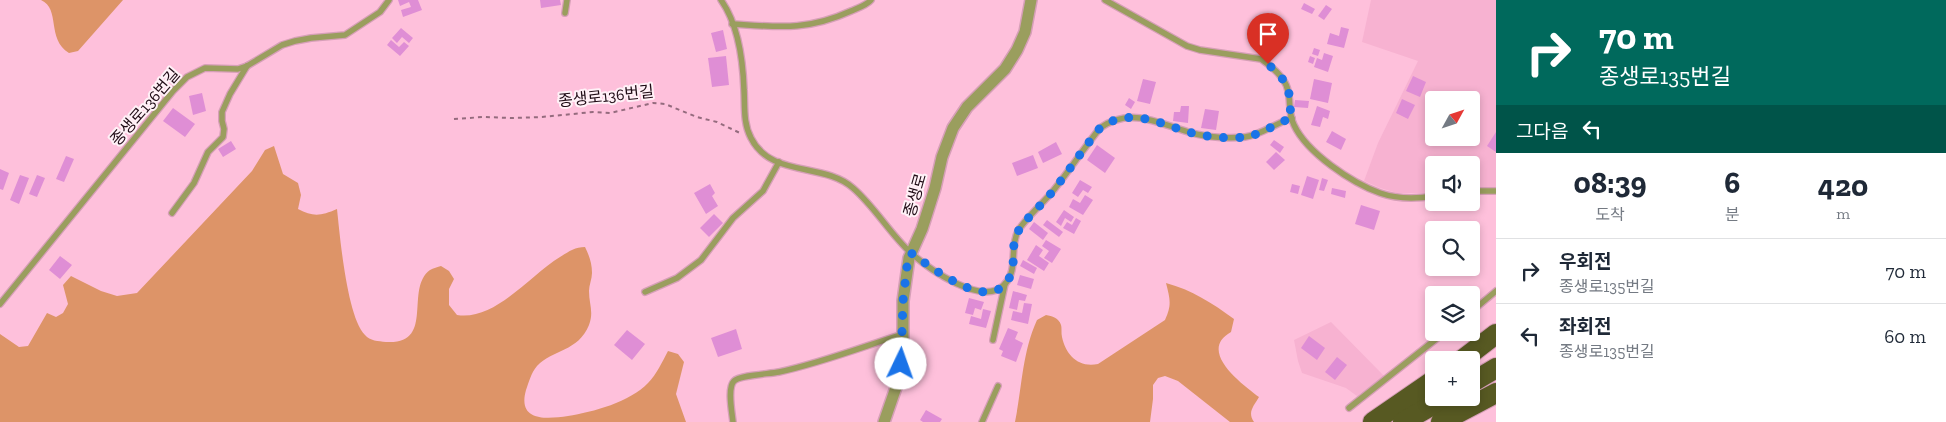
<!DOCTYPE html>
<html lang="ko">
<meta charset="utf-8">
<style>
body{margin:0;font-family:"Zilla Slab","Noto Sans KR",serif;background:#f6f6f7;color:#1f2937;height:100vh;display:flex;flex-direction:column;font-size:19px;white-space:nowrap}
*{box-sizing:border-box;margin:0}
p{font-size:16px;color:#747a83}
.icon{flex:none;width:28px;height:28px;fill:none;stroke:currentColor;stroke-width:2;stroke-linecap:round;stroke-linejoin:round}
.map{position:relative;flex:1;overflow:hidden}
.drawer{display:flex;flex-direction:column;background:#fff;width:450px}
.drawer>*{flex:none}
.guide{background:#00695c;color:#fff;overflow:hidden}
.needle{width:32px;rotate:50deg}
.tools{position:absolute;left:1425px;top:91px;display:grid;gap:10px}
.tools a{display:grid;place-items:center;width:55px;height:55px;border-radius:5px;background:#fff;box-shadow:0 2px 8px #0003;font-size:25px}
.pin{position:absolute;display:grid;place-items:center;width:42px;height:42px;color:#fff;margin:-51px -21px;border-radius:50% 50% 50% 0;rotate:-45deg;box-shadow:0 0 5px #0007}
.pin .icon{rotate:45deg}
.me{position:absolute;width:55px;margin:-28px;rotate:3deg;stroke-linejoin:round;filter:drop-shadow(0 0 4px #0008)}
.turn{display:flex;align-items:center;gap:18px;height:105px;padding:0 20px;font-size:22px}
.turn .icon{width:65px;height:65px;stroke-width:2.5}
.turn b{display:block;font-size:35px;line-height:42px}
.then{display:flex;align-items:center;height:48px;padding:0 20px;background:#0003;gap:10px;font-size:19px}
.eta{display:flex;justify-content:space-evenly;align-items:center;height:85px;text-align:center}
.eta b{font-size:30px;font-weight:800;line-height:35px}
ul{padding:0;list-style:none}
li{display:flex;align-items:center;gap:15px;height:65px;padding:0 20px;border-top:1px solid #e0e1e3}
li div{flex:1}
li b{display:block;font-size:19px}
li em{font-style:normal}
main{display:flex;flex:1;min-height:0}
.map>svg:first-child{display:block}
.built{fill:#f7b2d1;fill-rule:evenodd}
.green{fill:#dd9468}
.building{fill:#df8ed5}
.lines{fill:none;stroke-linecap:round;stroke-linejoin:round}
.service-casing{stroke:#d69fb7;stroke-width:8}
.minor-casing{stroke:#d69fb7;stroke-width:14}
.motorway-casing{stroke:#d69fb7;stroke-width:22}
.path{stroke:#956b7e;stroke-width:2;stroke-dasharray:4 4;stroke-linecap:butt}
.service{stroke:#9a9e5e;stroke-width:5.5}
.minor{stroke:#9a9e5e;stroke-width:11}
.motorway{stroke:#575922;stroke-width:20}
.route{stroke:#1a73e8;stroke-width:9;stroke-dasharray:0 16.2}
.labels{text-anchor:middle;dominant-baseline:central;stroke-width:4;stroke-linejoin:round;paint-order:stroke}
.street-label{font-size:16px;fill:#1f0b15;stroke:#fff1f7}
</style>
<main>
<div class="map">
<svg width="1496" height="422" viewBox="0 0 1496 422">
<rect width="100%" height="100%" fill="#fec0db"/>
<g class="built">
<path d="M1371,0H1496V187H1471V165H1434V192L1429,193H1397L1380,188L1364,181L1378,143L1418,61L1362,42ZM1434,100H1471V138H1434Z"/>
<polygon points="1331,322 1384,376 1357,396 1346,388 1302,373 1298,361 1294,340"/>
</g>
<g class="green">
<path d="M41,0H123L78,51L69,53C46,39 61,9 41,0Z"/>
<path d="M274,146L283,174L298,183L301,195L298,209C313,217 321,216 337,209C340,237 347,317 365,335C370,341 378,341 386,342C436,345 404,289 430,270C433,268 438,267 441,266L449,271L454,279L449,289V305L457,315C495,321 529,276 560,257C568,252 575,247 585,247C589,255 592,263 592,273C592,279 589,285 589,291C589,304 594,312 589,325C578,352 553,349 537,366C531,373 529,382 526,390C517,422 547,419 568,416C593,412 630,402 648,383C657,374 662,362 668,351L678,354L684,362L676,394L686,422H0V334L19,347L28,346L47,313L56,317L63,313L68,304L63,285L71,276L101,291L117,296L137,293L252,171L265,150Z"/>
<path d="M1166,283C1192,290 1212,303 1234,319L1231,332C1197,351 1242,384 1259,397C1254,406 1247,412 1254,422H1230L1178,381L1165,376L1158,378L1153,385V399L1150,422H1015C1022,388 1022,353 1037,320L1046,315C1052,316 1059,318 1061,325C1062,328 1061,333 1062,337C1066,355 1078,368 1098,364L1165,320C1172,305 1170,299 1166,283Z"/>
</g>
<g class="building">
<polygon points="398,0 418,0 422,10 403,17 401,10 411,7 409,2 400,6"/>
<polygon points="540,0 560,0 561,5 541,8"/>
<polygon points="1304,3 1315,9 1312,14 1301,9"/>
<polygon points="1326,5 1332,9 1324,20 1318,16"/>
<polygon points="1341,27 1349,29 1344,48 1327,44 1330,33 1339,36"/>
<polygon points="401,28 413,38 409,43 402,37 397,43 392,38"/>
<polygon points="723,30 727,49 716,52 711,33"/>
<polygon points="391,40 399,47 404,42 409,46 400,56 387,45"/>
<polygon points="1314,48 1320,50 1318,56 1312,54"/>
<polygon points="1324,53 1333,56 1328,72 1314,67 1317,58 1322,60"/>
<polygon points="726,56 729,85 712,87 708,58"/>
<polygon points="1310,56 1315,58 1313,64 1308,62"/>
<polygon points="1413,76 1426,82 1420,97 1406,91"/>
<polygon points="1143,79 1156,82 1150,104 1137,101"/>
<polygon points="1314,79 1332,83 1328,103 1310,99"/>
<polygon points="202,93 206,111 193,115 189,96"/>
<polygon points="1129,98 1135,102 1131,109 1125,105"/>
<polygon points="1402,99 1415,105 1408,119 1396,113"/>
<polygon points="1295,100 1309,101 1308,108 1294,107"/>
<polygon points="1181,106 1189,106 1188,123 1173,121 1174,112 1180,112"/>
<polygon points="1317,106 1330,111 1328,119 1323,117 1320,127 1311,125"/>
<polygon points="173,108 195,124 185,137 163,121"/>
<polygon points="1205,109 1219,111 1216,130 1201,128"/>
<polygon points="1332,131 1346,139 1341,150 1326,142"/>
<polygon points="1496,132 1496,152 1487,146"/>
<polygon points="1274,140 1284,147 1280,153 1270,145"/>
<polygon points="231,141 236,149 223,157 218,149"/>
<polygon points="1056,142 1062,154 1043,163 1038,152"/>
<polygon points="1097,145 1115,158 1105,173 1087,160"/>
<polygon points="1276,152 1285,160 1274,170 1266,162"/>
<polygon points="1033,155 1038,168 1017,176 1012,163"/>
<polygon points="66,156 74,159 64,182 56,179"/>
<polygon points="0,169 9,173 3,190 0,189"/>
<polygon points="20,175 29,178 19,204 10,200"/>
<polygon points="37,175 45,178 37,197 29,194"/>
<polygon points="1307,176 1319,180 1313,199 1301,195"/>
<polygon points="1322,178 1328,180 1324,191 1319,190"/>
<polygon points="1080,180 1092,187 1088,193 1083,190 1078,197 1072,193"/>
<polygon points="710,184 715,193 712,196 718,206 706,214 694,193"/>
<polygon points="1292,184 1300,186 1298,194 1290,192"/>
<polygon points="1332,188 1346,191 1345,198 1331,194"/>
<polygon points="1085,195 1093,200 1083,215 1069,207 1073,199 1080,203"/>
<polygon points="1361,205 1380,211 1374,230 1355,224"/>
<polygon points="1064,210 1074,217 1071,222 1065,218 1061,226 1056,222"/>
<polygon points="714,214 723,223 709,237 700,228"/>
<polygon points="1076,218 1081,221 1074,234 1063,228 1067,222 1072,225"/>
<polygon points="1047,220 1063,232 1059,237 1043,225"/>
<polygon points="1034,222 1048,233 1043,240 1029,229"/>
<polygon points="1046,240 1061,249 1052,263 1044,258 1049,251 1042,246"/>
<polygon points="1036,245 1043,250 1039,256 1049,263 1044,271 1027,260"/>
<polygon points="60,256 72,265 60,279 49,270"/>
<polygon points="1023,260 1037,268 1034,274 1020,266"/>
<polygon points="1020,275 1034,279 1031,289 1017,285"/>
<polygon points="1013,291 1027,295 1025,301 1019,300 1017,310 1009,308"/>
<polygon points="969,298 984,302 981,310 975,308 973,315 965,313"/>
<polygon points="1024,303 1032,304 1028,324 1011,320 1013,311 1022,313"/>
<polygon points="983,309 991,311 986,328 969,324 971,316 981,319"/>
<polygon points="1008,328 1018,332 1015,339 1023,343 1016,362 1001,356 1003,351 999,349"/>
<polygon points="736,329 742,349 718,357 711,338"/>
<polygon points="627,330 645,344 632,360 614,345"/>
<polygon points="1309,336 1325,348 1317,360 1301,348"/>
<polygon points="1337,357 1347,365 1335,380 1325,372"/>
<polygon points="926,410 942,419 940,422 923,422 920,420"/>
</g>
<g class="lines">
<g class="service-casing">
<g id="service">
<path d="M721,0C738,24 743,61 744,90C745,107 743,123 751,138C771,178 824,162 853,188C875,207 890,234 911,253C929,269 982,307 1004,285C1019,270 1009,248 1018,231C1024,220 1043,203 1053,191C1069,171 1084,148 1100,128C1131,106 1160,124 1192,133C1207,137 1229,139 1245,137C1261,135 1276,123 1292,118"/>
<path d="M1105,0L1187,46L1200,50L1261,59C1271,66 1286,78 1288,91C1291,102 1288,113 1294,125C1307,153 1352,183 1380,193C1397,199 1416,199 1434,196"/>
<polyline points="565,13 567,0"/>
<path d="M732,24C779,27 807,31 851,11C858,8 867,5 871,0"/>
<polyline points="1471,191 1496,191"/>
<polyline points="172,213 194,183 208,152 223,137 224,129 222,121 222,112 230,94 247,66"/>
<polyline points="645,292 677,278 701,260 733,218 763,191 779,162"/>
<polyline points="0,304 173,91 187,77 205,68 238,69 247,66 282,45 295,41 311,38 345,35 380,12 389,0"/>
<polyline points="1471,312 1496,291"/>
<polyline points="993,340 1005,284"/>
<polyline points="1349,408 1445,332"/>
<path d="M733,422C732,412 727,388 734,381C740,375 769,374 779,372C821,363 862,347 903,334"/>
<polyline points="982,422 998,386"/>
</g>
</g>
<g class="minor-casing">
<polyline id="minor" points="884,422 900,376 903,353 903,301 909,258 922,229 935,188 942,157 953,128 967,107 1005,69 1017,50 1025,32 1031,0"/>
</g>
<g class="motorway-casing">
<g id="motorway">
<polyline points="1462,360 1496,334"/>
<polyline points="1471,383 1496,368"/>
<polyline points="1373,422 1434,380"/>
<polyline points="1403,422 1445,398"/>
<polyline points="1441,422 1496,393"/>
</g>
</g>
<polyline class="path" points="454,119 483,117 513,118 542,117 593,112 610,113 653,103 665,104 697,117 717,122 740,133"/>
<use href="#service" class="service"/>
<use href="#minor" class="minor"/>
<use href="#motorway" class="motorway"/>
</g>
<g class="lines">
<path class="route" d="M901,364L903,301L908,258L911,253C932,267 994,319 1011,274C1016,260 1010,242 1019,230C1028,216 1042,205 1052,192C1069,171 1083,149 1100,128C1130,106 1160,124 1192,133C1207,137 1229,139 1245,137C1261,135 1276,123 1292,118C1289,109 1291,99 1288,90C1286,80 1275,71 1268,64"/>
</g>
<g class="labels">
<g class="street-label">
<text transform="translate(606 96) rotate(-6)">종생로136번길</text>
<text transform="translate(145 107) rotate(-49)">종생로136번길</text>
<text transform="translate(915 195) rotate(-74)">종생로</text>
</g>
</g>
</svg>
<div class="tools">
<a><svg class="needle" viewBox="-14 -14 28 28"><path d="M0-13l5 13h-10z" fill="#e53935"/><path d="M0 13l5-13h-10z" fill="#747a83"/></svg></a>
<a><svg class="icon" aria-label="sound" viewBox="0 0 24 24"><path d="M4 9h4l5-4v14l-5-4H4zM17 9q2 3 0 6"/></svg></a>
<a><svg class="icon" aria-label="search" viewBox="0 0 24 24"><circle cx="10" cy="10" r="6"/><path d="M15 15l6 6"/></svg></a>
<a><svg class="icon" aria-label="layers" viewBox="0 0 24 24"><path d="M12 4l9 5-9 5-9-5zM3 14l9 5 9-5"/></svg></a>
<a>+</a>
</div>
<div class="pin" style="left:1268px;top:64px;background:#d93025"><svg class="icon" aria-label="arrive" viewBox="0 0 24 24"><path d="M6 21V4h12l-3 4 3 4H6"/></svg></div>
<svg class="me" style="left:901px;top:364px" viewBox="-20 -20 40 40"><circle r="19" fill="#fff"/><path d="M0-13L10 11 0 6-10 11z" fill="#1a73e8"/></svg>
</div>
<section class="drawer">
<div class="guide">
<div class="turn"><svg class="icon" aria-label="right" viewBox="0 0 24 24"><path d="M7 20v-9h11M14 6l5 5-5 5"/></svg><div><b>70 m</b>종생로135번길</div></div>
<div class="then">그다음<svg class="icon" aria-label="left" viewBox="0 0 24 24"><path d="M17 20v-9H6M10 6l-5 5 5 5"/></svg></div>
</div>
<div class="eta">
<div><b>08:39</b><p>도착</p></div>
<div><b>6</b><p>분</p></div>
<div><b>420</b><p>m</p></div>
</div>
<ul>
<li><svg class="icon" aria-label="right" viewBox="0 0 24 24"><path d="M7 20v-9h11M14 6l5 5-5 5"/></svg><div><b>우회전</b><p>종생로135번길</p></div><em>70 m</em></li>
<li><svg class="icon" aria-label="left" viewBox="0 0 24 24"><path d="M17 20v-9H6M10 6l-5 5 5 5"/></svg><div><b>좌회전</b><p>종생로135번길</p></div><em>60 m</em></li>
</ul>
</section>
</main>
